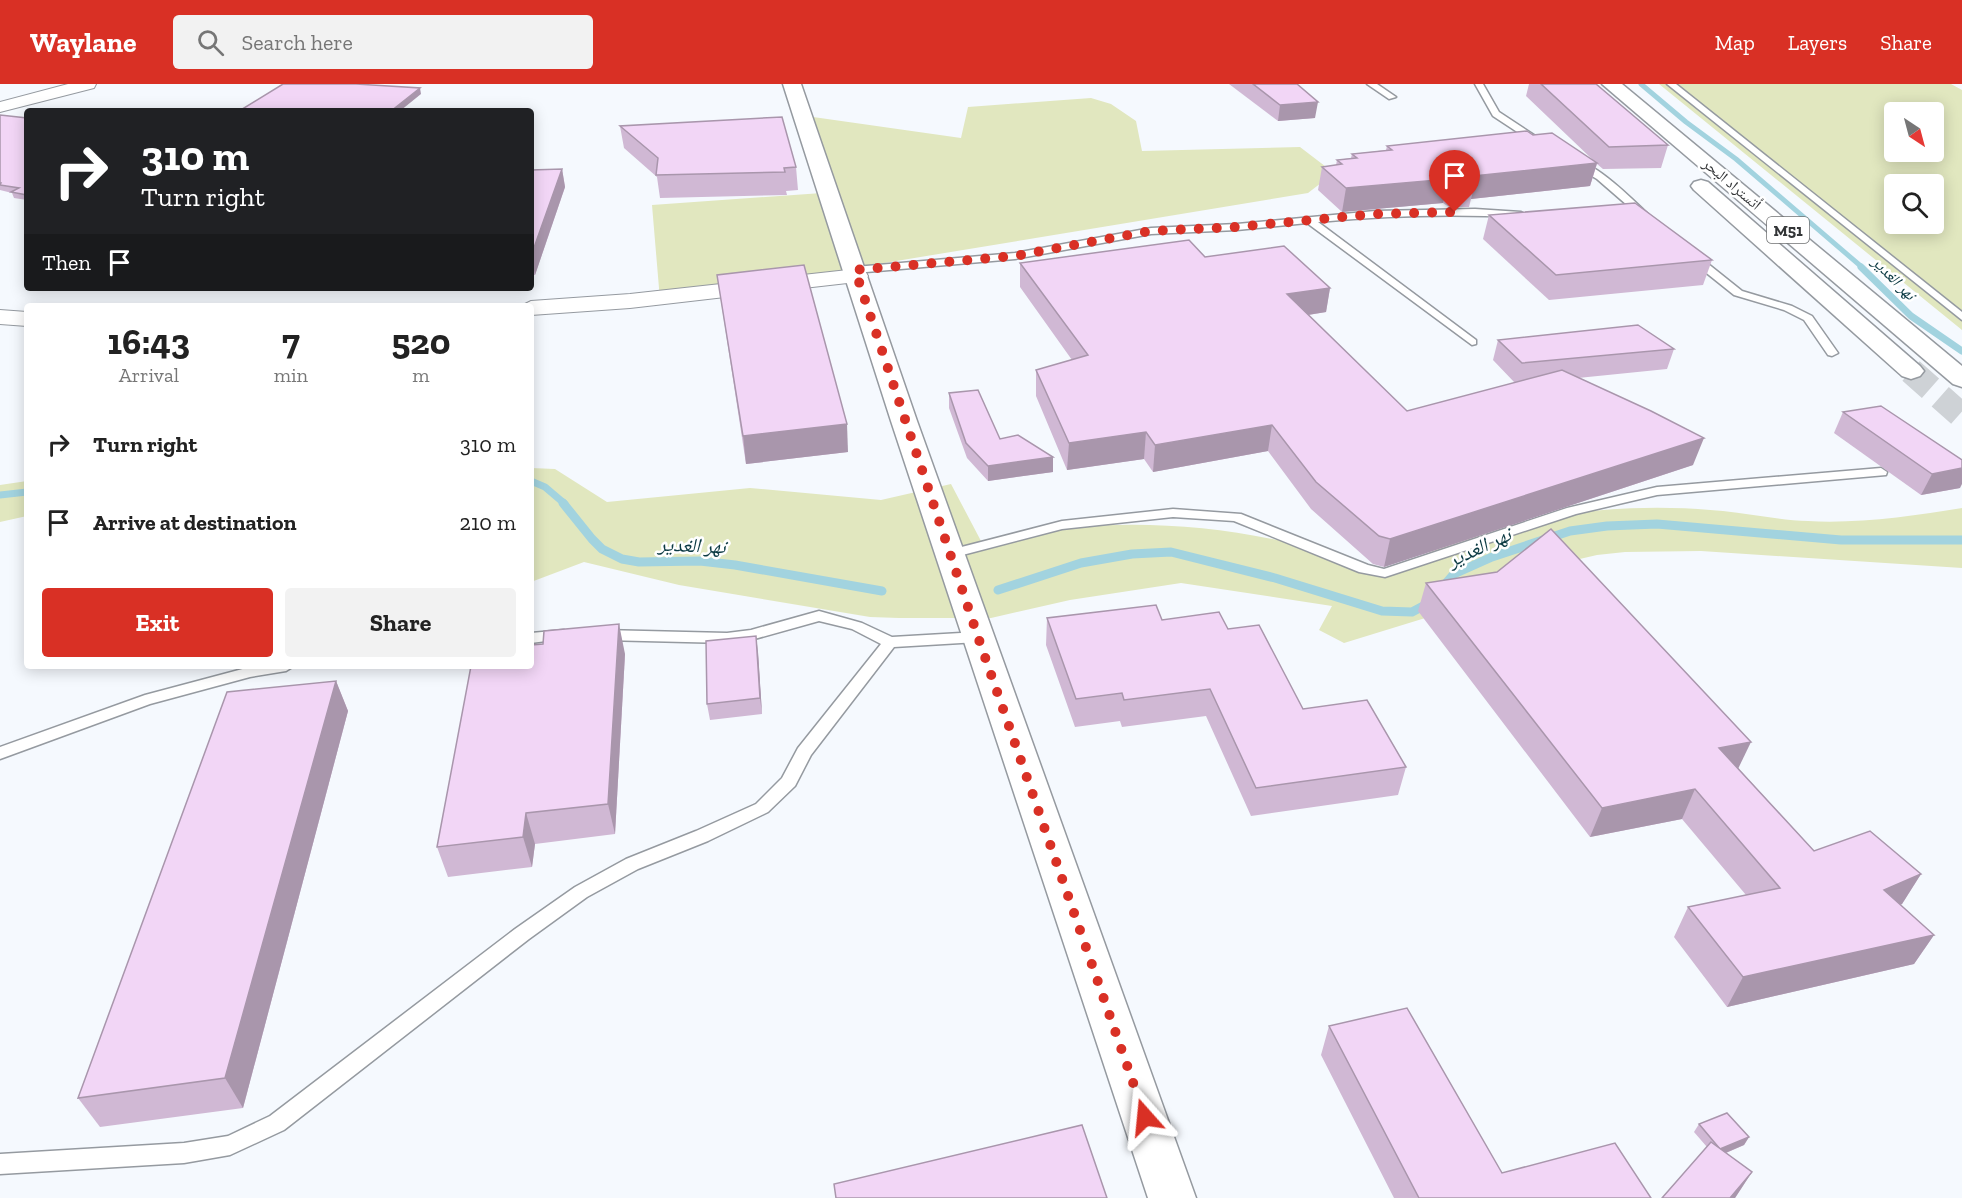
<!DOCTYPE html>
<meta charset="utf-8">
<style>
body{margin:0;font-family:"Zilla Slab","Noto Naskh Arabic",serif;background:#f2f2f2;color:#222;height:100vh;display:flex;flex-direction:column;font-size:22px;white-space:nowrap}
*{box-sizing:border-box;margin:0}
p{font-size:20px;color:#767676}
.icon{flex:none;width:33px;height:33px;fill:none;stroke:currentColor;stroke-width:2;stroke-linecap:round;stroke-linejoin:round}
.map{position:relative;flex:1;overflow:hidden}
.drawer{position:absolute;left:24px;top:219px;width:510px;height:366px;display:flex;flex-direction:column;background:#fff;border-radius:6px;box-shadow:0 3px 15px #0003}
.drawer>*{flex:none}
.banner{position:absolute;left:24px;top:24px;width:510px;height:183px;border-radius:6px;box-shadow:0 3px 15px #0003;background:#202124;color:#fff;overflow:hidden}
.needle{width:39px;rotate:144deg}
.tools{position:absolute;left:1884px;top:18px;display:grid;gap:12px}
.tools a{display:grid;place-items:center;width:60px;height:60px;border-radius:6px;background:#fff;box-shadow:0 3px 15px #0003;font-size:30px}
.pin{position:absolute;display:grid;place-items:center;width:51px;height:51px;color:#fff;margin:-62px -26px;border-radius:50% 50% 50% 0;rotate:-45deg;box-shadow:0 0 6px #0007}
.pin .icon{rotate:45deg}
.me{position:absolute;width:66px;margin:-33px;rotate:342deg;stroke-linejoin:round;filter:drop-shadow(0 0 4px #0008)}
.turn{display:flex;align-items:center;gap:21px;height:126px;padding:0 18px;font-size:27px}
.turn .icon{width:78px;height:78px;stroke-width:2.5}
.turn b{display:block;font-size:42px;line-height:51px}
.then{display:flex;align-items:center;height:57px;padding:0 18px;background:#0003;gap:12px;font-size:22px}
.eta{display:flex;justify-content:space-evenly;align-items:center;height:102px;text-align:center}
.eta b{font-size:36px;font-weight:700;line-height:42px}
.action{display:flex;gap:12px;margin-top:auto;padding:12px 18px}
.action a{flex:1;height:69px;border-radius:6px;background:#d93025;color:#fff;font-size:24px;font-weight:700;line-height:69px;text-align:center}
.action a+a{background:#f2f2f2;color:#222}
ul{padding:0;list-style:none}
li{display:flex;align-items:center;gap:18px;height:78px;padding:0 18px}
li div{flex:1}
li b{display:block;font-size:22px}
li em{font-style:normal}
header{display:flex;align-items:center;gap:36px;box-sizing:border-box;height:84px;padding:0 30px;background:#d93025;color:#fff}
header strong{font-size:28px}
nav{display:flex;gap:33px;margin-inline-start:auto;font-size:21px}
.search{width:420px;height:54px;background:#f2f2f2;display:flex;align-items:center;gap:15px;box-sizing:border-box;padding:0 21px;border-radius:6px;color:#767676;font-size:22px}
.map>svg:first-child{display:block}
.green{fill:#e1e7bf;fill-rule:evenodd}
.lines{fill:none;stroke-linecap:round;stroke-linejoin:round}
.stream-far2{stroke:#a2d3df;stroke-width:5}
.stream-far1{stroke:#a2d3df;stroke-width:7}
.stream{stroke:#a2d3df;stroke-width:9}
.highway-tunnel{stroke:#ced2d6;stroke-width:26;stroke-dasharray:26 13;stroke-linecap:butt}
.lane-casing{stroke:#959aa0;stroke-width:3}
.street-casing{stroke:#959aa0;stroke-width:2}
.secondary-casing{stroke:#959aa0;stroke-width:3}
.highway-casing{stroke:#959aa0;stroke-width:3}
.lane{fill:#fff;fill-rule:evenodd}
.street{fill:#fff;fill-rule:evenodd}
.secondary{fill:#fff;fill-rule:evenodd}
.highway{fill:#fff;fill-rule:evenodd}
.wall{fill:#d0b8d4}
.shaded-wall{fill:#a996ac}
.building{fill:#f2d6f6;stroke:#a996ac;stroke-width:1.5}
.route{stroke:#d93025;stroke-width:10;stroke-dasharray:0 18}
.labels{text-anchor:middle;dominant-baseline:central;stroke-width:5;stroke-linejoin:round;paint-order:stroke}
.far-street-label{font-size:15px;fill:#333537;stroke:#fff}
.shield{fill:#fff;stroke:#707273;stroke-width:1.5}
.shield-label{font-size:16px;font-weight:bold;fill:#333537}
.far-water-label{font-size:16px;font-style:italic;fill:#0c3a43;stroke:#fff}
.water-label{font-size:20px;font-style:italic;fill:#0c3a43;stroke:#fff}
</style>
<header>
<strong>Waylane</strong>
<div class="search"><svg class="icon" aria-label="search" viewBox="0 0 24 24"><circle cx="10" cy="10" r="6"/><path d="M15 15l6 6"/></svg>Search here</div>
<nav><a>Map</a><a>Layers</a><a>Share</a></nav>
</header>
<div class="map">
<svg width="1962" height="1114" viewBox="0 0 1962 1114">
<rect width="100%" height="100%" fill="#f5f9fe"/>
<g class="green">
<path d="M1659,0H1951L1962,6V246ZM1894,28H1934V68H1894ZM1894,100H1934V140H1894Z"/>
<polygon points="1091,14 1111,20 1136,37 1142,67 1300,63 1334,89 1308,109 660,216 652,121 822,109 799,31 961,54 968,23"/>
<path d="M531,384L555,385L607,418L750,404L881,416L951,400L981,457C1122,427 1253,439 1388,488C1490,433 1608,416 1723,427C1751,430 1780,436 1808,437C1856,440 1914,432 1962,424V484L1701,467L1625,468L1597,471L1571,477L1487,515L1344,559L1319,546L1332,522L1181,499L1070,516L991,534H899L870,533L679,501L584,478L531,498Z"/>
<polygon points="27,397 27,432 0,438 0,401"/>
</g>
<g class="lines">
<polyline class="stream-far2" points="1641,0 1686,38 1736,75 1863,184"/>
<g class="stream-far1">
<polyline points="1861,183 1911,232 1962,267"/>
<polyline points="531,397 545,403 565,420"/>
<polyline points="0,411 27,408"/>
</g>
<g class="stream">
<polyline points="563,419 592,455 602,465 622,475 639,478 700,477 735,481 882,507"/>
<polyline points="1442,504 1454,490 1492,473 1570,447 1607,442 1657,440 1841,456 1962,456"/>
<polyline points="998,506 1081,479 1132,470 1171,468 1275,494 1382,527 1412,528 1429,519"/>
</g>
<polyline class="highway-tunnel" points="1911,287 1962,332"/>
<g class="lane-casing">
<g id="lane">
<polygon points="1367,0 1377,0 1396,13 1389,15"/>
<polygon points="1475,0 1483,0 1499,28 1543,57 1543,61 1537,61 1493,32"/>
<polygon points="1667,0 1676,0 1962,228 1962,236"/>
<path d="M1573,77C1593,75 1633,116 1648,130V134H1642L1597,95L1573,81Z"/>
<path d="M1475,125L1521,128L1526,131L1521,134C1453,129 1386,132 1318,138L1476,256V260L1472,261L1307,139L1237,146L1151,150L1015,175L855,189L850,186L855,183L1015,169L1151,144L1237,140L1375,127Z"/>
<polygon points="1689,171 1697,171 1742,207 1792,222 1812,232 1838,269 1832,272 1828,271 1804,236 1784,226 1734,211 1689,175"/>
<polygon points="1881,384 1887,388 1886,391 1657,411 1576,430 1385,493 1359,488 1234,437 1173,433 1062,445 951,474 944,470 946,467 1062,437 1173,425 1241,430 1368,481 1384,485 1567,424 1657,403"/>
<polygon points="819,527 862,539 892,553 978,548 985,553 978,558 894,563 811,671 795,702 768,728 708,757 638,785 587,813 529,855 284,1046 230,1071 184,1079 0,1090 0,1070 184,1059 228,1052 270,1032 515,845 575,803 626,775 696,747 756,720 782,694 798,664 881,560 852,545 819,537 751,556 727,559 603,556 596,551 603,546 727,549 751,546"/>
<polygon points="564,546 571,551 569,554 531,559 531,549"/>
<polygon points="294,582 286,587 250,593 150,620 0,675 0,663 145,611 250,583"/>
</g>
</g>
<g class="street-casing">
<g id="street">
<polygon points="68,0 96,0 94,4 0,28 0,18"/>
<polygon points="857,185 865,187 868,192 865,197 630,224 531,231 531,222 521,222 531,217 630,210"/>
<polygon points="0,226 27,228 27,242 0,240"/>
</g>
</g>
<g class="secondary-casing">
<polygon id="secondary" points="783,0 801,0 917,337 1196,1114 1148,1114 891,337"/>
</g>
<g class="highway-casing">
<g id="highway">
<polygon points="1602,0 1622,0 1962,282 1962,303 1953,300"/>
<polygon points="1701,96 1708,98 1920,282 1924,287 1920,292 1911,295 1902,292 1694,106 1691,102 1694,98"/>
</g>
</g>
<use href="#lane" class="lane"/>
<use href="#street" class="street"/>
<use href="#secondary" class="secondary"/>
<use href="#highway" class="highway"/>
</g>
<g class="wall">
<polygon points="1229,0 1297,0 1315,34 1278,37"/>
<polygon points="1529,0 1596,0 1668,61 1661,84 1603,85 1597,80 1590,102 1471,115 1469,123 1449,123 1443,119 1342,128 1318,106 1322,83 1336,81 1337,76 1351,74 1352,70 1386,66 1387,62 1533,51 1593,76 1526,12"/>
<polygon points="0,31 27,34 27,116 14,114 12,109 0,106"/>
<polygon points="620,42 796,83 798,106 786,107 787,111 660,114 657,93 624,64"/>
<polygon points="562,85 565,103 535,191 531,191 531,86"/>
<polygon points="1489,131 1712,176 1703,201 1549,216 1483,155"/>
<polygon points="1205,173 1330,204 1326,228 1308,231 1407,327 1515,299 1493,276 1498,256 1674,265 1667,285 1578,294 1693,381 1384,483 1373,480 1311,425 1268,367 1153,388 1144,375 1067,386 1036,312 1036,286 1072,276 1020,203 1020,179"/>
<polygon points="717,191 848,368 746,380"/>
<polygon points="949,309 1000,355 1053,388 988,397 967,374 949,324"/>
<polygon points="1843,328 1960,404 1921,411 1834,349"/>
<polygon points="1426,499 1738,684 1814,767 1921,790 1902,820 1900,821 1934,851 1914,880 1727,923 1674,853 1688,823 1746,811 1682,735 1590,753 1418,527"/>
<polygon points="1047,534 1162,536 1228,545 1303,625 1406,683 1398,711 1251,732 1206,632 1122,643 1120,637 1075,643 1046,561"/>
<polygon points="758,568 762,630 710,636 707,620"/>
<polygon points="625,570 615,750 535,760 532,783 448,793 437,763"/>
<polygon points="336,597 348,627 243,1024 100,1043 78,1014"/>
<polygon points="1329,942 1502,1089 1651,1114 1394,1114 1321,971"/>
<polygon points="1699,1040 1749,1053 1744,1061 1726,1069 1752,1088 1735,1114 1662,1114 1707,1063 1694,1048"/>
</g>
<g class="shaded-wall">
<polygon points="420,4 421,10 400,27 391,27"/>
<polygon points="1318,18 1315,34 1278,37 1280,21"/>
<polygon points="1597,79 1590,102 1471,115 1475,99 1474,92"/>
<polygon points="562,85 565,103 535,191 531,172"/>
<polygon points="1449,95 1443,119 1342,128 1346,104"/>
<polygon points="1330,204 1326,228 1283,235 1287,210"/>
<polygon points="847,340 848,368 746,380 743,352"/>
<polygon points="1272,341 1268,367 1153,388 1155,361"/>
<polygon points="1146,348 1144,375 1067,386 1069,359"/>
<polygon points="1704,354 1693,381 1384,483 1390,455"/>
<polygon points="1053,373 1053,388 988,397 988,382"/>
<polygon points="1962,384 1962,400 1960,404 1921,411 1932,390"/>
<polygon points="619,540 625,570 615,750 608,720"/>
<polygon points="756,552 758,568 762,630 760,614"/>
<polygon points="336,597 348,627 243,1024 225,994"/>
<polygon points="1751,658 1737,687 1719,664"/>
<polygon points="1695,705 1682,735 1590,753 1602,724"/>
<polygon points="526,729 535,760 532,783 523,753"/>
<polygon points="1921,790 1902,820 1866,835 1884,806"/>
<polygon points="1934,851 1914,880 1727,923 1743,893"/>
<polygon points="1749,1053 1744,1061 1716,1073 1720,1065"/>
<polygon points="1752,1088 1735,1114 1730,1114"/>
</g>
<g class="building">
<polygon points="283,0 356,0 420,4 391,27 239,27"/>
<polygon points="1253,0 1297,0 1318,18 1280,21"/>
<polygon points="1541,0 1596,0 1668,61 1609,63"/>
<polygon points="0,31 27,34 27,111 11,108 19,104 0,101 1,99 0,99"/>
<polygon points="782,33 796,83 784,84 785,88 656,91 658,74 620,42"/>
<polygon points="1527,47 1533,51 1552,49 1597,79 1474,92 1475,99 1454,100 1449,95 1346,104 1322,83 1342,80 1337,76 1357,74 1352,70 1392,66 1387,62"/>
<polygon points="562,85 531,172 531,86"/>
<polygon points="1635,119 1712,176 1556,191 1489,131"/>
<polygon points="1189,156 1205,173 1284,162 1330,204 1287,210 1407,327 1562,286 1651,327 1704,354 1390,455 1379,452 1316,398 1272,341 1155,361 1146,348 1069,359 1036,286 1088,271 1020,179"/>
<polygon points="804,181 847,340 743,352 717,191"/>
<polygon points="1638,241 1674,265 1522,279 1498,256"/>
<polygon points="978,306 1000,355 1018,351 1053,373 988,382 966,359 949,309"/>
<polygon points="1881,322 1962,376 1962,384 1932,390 1843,328"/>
<polygon points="1551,445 1751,658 1719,664 1814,767 1870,747 1921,790 1884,806 1934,851 1743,893 1688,823 1780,804 1695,705 1602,724 1426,499 1497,488"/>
<polygon points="1156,521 1162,536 1219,528 1228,545 1259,541 1303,625 1367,616 1406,683 1256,704 1210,605 1124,616 1122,609 1076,615 1047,534"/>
<polygon points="619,540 608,720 526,729 523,753 437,763 471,582 531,582 531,561 543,560 544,547"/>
<polygon points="756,552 760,614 707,620 706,557"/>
<polygon points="336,597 225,994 78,1014 227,608"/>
<polygon points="1407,924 1502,1089 1615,1059 1651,1114 1419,1114 1329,942"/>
<polygon points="1727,1029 1749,1053 1720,1065 1699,1040"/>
<polygon points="1082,1041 1107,1114 836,1114 834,1100"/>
<polygon points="1711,1058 1752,1088 1730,1114 1662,1114"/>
</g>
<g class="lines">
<polyline class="route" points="1145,1033 978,553 855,186 1015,172 1150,147 1237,143 1375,130 1455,128"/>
</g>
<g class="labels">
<g class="far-street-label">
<text transform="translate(1732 100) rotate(40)">أتستراد البحر</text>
</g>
<rect class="shield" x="1767" y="133" width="42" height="26" rx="4.5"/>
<g class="shield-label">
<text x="1788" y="146">M51</text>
</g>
<g class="far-water-label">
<text transform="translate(1894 194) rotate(45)">نهر الغدير</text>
</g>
<g class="water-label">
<text transform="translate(692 461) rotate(2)">نهر الغدير</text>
<text transform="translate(1479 463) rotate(-25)">نهر الغدير</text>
</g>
</g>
</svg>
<div class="tools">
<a><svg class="needle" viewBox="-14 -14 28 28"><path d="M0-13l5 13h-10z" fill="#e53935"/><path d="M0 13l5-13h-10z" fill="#767676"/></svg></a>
<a><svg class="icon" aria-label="search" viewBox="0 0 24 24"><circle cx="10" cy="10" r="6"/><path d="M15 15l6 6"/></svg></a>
</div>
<div class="pin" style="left:1455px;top:128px;background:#d93025"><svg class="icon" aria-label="arrive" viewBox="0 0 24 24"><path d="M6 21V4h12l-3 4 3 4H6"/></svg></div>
<svg class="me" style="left:1145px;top:1033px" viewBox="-20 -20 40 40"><path d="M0-17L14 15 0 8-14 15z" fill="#d93025" stroke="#fff" stroke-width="4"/></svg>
<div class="banner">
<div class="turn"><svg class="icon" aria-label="right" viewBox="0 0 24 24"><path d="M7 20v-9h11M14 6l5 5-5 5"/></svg><div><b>310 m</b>Turn right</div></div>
<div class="then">Then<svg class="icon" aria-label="arrive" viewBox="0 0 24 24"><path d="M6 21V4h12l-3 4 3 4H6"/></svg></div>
</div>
<section class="drawer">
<div class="eta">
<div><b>16:43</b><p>Arrival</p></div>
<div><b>7</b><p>min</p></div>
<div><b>520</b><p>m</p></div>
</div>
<ul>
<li><svg class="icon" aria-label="right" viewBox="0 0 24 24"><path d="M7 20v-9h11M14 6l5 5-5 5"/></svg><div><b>Turn right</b></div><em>310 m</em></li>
<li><svg class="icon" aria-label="arrive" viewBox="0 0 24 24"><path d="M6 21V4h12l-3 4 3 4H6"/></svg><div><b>Arrive at destination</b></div><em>210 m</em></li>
</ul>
<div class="action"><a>Exit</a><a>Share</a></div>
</section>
</div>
